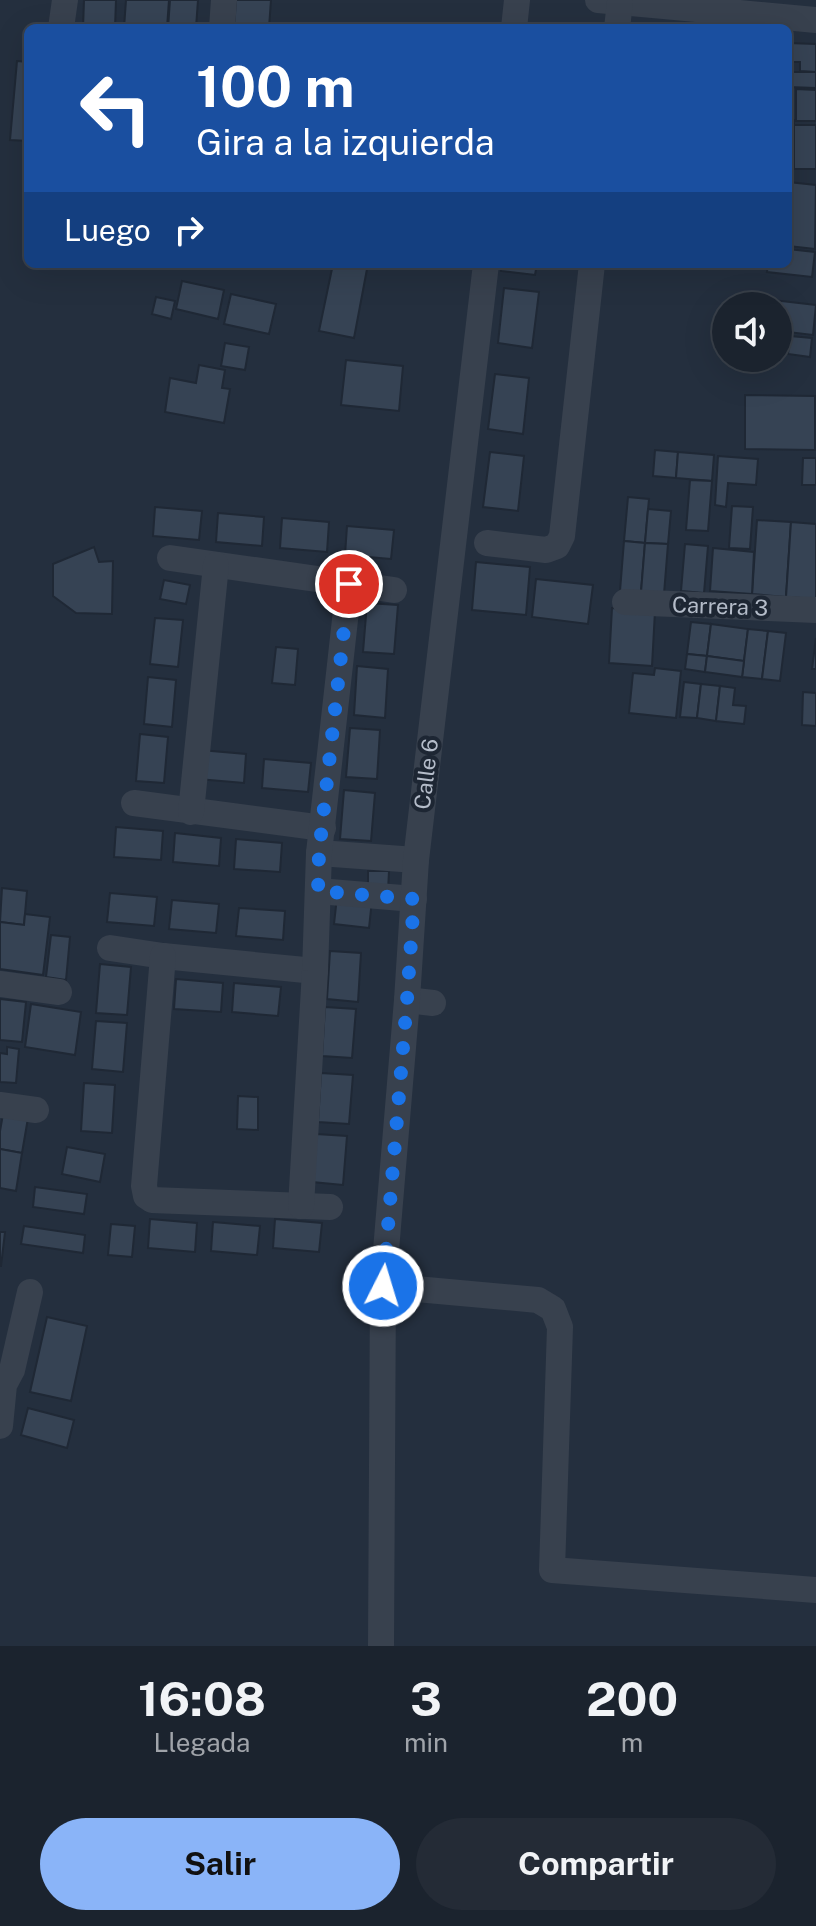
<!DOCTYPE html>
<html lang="es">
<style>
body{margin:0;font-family:"Public Sans",sans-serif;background:#242b36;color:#f1f3f6;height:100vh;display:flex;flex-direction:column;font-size:30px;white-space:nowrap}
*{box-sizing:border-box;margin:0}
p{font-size:26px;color:#a0a4aa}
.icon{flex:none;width:44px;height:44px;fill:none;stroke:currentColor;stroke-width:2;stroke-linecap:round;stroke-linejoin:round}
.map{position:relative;height:1646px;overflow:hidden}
.panel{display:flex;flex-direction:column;background:#1b232e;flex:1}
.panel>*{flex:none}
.hud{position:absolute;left:24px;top:24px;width:768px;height:244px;border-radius:12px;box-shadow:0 8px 32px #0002,0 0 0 2px #39404a;background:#1a4fa0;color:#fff;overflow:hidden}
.tools{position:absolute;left:712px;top:292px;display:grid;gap:16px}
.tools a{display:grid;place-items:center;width:80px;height:80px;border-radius:50%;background:#1b232e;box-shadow:0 8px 32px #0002,0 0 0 2px #39404a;font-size:40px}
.pin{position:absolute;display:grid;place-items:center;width:68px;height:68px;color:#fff;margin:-34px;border:4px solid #fff;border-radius:50%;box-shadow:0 2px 8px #0007}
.me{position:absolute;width:88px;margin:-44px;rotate:5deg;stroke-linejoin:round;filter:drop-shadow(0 0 6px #0008)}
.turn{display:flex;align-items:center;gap:28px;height:168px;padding:0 40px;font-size:36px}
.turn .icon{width:104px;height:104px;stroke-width:2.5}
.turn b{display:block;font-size:56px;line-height:68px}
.then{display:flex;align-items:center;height:76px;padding:0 40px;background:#0003;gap:16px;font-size:30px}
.eta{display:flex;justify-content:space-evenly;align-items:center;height:136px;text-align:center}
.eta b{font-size:48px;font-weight:700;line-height:56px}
.button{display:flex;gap:16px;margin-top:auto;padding:16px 40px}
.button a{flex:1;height:92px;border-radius:48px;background:#8ab4f8;color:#111;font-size:32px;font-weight:700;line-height:92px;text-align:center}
.button a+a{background:#242b36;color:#f1f3f6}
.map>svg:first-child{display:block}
.building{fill:#364354;stroke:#1f2835;stroke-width:2}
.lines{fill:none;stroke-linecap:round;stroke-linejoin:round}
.minor{stroke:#38414e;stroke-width:26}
.route{stroke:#1a73e8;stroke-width:14;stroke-dasharray:0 25.2}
.labels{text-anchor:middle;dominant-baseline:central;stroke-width:8;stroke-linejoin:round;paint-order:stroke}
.street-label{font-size:22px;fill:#b4bcc9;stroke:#1d2633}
</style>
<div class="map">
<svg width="816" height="1646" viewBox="0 0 816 1646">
<rect width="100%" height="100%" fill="#242f3e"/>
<g class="building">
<polygon points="84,0 116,0 115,28 83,28"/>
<polygon points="126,0 169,0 167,28 124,28"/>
<polygon points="170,0 198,0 196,28 168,28"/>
<polygon points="236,0 271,0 269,28 234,28"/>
<polygon points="788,43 816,44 816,72 800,71 800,62 788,62"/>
<polygon points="17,61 28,62 28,141 10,140"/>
<polygon points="788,72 816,72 816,88 788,87"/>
<polygon points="796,89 816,90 816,121 796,121"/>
<polygon points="788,119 794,120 793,146 788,146"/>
<rect x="794" y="125" width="22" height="44"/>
<polygon points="788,182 816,185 815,249 788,246"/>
<polygon points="788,249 815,252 812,277 767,272 768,264 788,264"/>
<polygon points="333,264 367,269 354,338 319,331"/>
<polygon points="502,264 537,264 535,275 501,271"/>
<polygon points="182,281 224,290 218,319 176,309"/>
<polygon points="504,288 539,292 532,348 498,343"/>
<polygon points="231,294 276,304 269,334 224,324"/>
<polygon points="156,297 175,301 171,319 152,314"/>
<polygon points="755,298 816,305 813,335 780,331 778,344 778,306 754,306"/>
<polygon points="790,336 812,338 810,357 788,354"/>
<polygon points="225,343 249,347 245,370 221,366"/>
<polygon points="346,360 403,366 399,411 341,405"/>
<polygon points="199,365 225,370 222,388 230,389 224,423 165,412 170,378 196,383"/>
<polygon points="495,374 529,378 523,434 488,429"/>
<polygon points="745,395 815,396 815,450 745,449"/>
<polygon points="655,450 678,452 676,478 653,476"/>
<polygon points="490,452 524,456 518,511 483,507"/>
<polygon points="678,452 714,455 712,481 676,478"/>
<polygon points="718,456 758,459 756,485 728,483 726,507 715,505"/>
<polygon points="803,458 816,458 816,485 802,485"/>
<polygon points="690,480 712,481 708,531 686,530"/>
<polygon points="628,497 649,499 645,543 624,541"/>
<polygon points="732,506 753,507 750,549 729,548"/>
<polygon points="155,507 202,511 199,540 153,536"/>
<polygon points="648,509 671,511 668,544 645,543"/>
<polygon points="218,513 264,517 262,546 216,542"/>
<polygon points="282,518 329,522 327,552 280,548"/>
<polygon points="757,520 791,522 786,597 752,594"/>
<polygon points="791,522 816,524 816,599 786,597"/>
<polygon points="347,526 394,530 391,559 345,555"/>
<polygon points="624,541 645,543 641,592 620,591"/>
<polygon points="645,543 668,544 664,594 641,592"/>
<polygon points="685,544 708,546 704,593 681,591"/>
<polygon points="94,547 99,562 113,561 112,614 76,613 53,596 53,564"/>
<polygon points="713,548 754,552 752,594 710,591"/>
<polygon points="476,562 530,567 526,615 472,610"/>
<polygon points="536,579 593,585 588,624 532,617"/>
<polygon points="164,580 190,585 186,604 160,599"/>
<polygon points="367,603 398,605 394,654 363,652"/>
<polygon points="612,608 655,611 652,666 609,663"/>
<polygon points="155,618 183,620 178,667 150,664"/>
<polygon points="691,622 711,624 707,656 687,654"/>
<polygon points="711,624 748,629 744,661 707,656"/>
<polygon points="748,629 768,631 762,679 742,677"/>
<polygon points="768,631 786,633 780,681 762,679"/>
<polygon points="816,638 816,669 812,669"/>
<polygon points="276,647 298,649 295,685 272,683"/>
<polygon points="687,654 707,656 705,672 685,669"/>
<polygon points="707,656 744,661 742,677 705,672"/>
<polygon points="357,666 388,669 385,718 354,715"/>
<polygon points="655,668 681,671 676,718 629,713 633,673 654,675"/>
<polygon points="148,677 176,680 172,727 144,724"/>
<polygon points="684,682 701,684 697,718 680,717"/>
<polygon points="701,684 720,686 716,721 697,718"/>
<polygon points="720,686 735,688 733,705 746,706 744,724 716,721"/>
<polygon points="803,692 816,693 816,726 802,725"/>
<polygon points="350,728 380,730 377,779 346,777"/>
<polygon points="140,734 168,737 164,783 136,781"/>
<polygon points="200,750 246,754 244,783 198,779"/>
<polygon points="264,759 311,763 308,792 262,788"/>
<polygon points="344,790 375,793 371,841 340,839"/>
<polygon points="116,827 163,831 161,860 114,857"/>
<polygon points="175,833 221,838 219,866 173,862"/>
<polygon points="236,839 282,843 280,872 234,869"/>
<polygon points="368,871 389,871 388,891 368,891"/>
<polygon points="2,888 27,891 24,925 0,922"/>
<polygon points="110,893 157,897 154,926 107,922"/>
<polygon points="337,897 372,900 369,928 334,924"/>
<polygon points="172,900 219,904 216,933 169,929"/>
<polygon points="239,908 285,911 283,940 236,936"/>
<polygon points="25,914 50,917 43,975 0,969 0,922 24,925"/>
<polygon points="51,935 70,937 66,980 46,977"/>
<polygon points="330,951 361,953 358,1002 327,999"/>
<polygon points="100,964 131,967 127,1015 96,1013"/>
<polygon points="176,979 223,983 221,1012 174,1009"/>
<polygon points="234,983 281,987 278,1016 232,1012"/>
<polygon points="0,999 26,1002 22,1042 0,1040"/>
<polygon points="31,1004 81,1012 75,1055 25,1047"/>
<polygon points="325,1007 356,1009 352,1058 322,1056"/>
<polygon points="96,1021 127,1023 123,1072 92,1069"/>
<polygon points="7,1047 19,1049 16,1083 0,1082 0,1053 7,1054"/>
<polygon points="321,1073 353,1075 349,1124 318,1122"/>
<polygon points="84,1083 115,1085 112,1133 81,1131"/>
<polygon points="238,1096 258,1097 258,1130 237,1129"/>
<polygon points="3,1114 28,1118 22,1153 0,1149 0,1131"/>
<polygon points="316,1134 347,1136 343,1185 312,1182"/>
<polygon points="67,1147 105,1154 100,1182 62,1174"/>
<polygon points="0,1149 22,1153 16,1191 0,1188"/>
<polygon points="35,1187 87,1194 84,1214 33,1207"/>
<polygon points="150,1219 197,1223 195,1252 148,1248"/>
<polygon points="275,1219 322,1223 319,1252 273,1248"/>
<polygon points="213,1222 260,1226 257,1255 211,1251"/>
<polygon points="111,1224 135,1226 132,1257 108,1255"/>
<polygon points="24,1226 85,1235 83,1253 21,1244"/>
<polygon points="0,1232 5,1232 1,1266 0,1266"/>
<polygon points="47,1317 87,1326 71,1401 30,1392"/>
<polygon points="28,1408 74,1420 67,1448 21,1435"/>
</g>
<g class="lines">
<g class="minor">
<polyline points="598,0 816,20"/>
<polyline points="61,28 65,0"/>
<polyline points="222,28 224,0"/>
<polyline points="514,28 517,0"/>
<polyline points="617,28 620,2"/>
<polyline points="487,543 546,550 557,546 562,536 592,264"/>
<polyline points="170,558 394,590"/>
<polyline points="625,602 816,610"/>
<polyline points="134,803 323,828"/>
<polyline points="191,812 216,565"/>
<polyline points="319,853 416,860"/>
<polyline points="318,891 414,899"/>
<polyline points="110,948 163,956 315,971"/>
<polyline points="163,956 144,1186 146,1196 152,1200 330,1207"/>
<polyline points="0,984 59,992"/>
<polyline points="407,1000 433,1003"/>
<polyline points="0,1105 36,1110"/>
<polyline points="301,1206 315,971 319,853 349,584"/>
<polyline points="383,1286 538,1300 553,1309 560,1327 552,1570 816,1590"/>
<polyline points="0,1426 4,1385 12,1370 30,1292"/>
<polyline points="381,1646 383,1286 407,1000 416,860 486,264"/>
</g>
</g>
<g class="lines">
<polyline class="route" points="349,584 319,853 318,891 414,899 407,1000 383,1286"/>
</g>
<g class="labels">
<g class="street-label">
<text transform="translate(720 606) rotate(2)">Carrera 3</text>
<text transform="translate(426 774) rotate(-83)">Calle 6</text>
</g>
</g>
</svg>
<div class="tools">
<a><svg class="icon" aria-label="sound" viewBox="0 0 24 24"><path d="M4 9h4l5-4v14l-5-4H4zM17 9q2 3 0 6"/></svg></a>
</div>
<div class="pin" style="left:349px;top:584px;background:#d93025"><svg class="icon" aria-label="arrive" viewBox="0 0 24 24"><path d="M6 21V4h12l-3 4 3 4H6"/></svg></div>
<svg class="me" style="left:383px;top:1286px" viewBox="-20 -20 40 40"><circle r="17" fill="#1a73e8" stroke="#fff" stroke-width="3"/><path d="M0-11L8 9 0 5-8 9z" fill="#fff"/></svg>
<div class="hud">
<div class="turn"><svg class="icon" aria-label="left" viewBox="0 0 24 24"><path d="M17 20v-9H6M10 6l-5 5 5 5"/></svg><div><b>100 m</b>Gira a la izquierda</div></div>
<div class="then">Luego<svg class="icon" aria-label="right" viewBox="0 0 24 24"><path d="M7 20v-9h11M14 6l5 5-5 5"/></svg></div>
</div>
</div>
<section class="panel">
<div class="eta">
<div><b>16:08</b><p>Llegada</p></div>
<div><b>3</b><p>min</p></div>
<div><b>200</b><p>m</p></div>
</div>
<div class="button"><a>Salir</a><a>Compartir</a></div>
</section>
